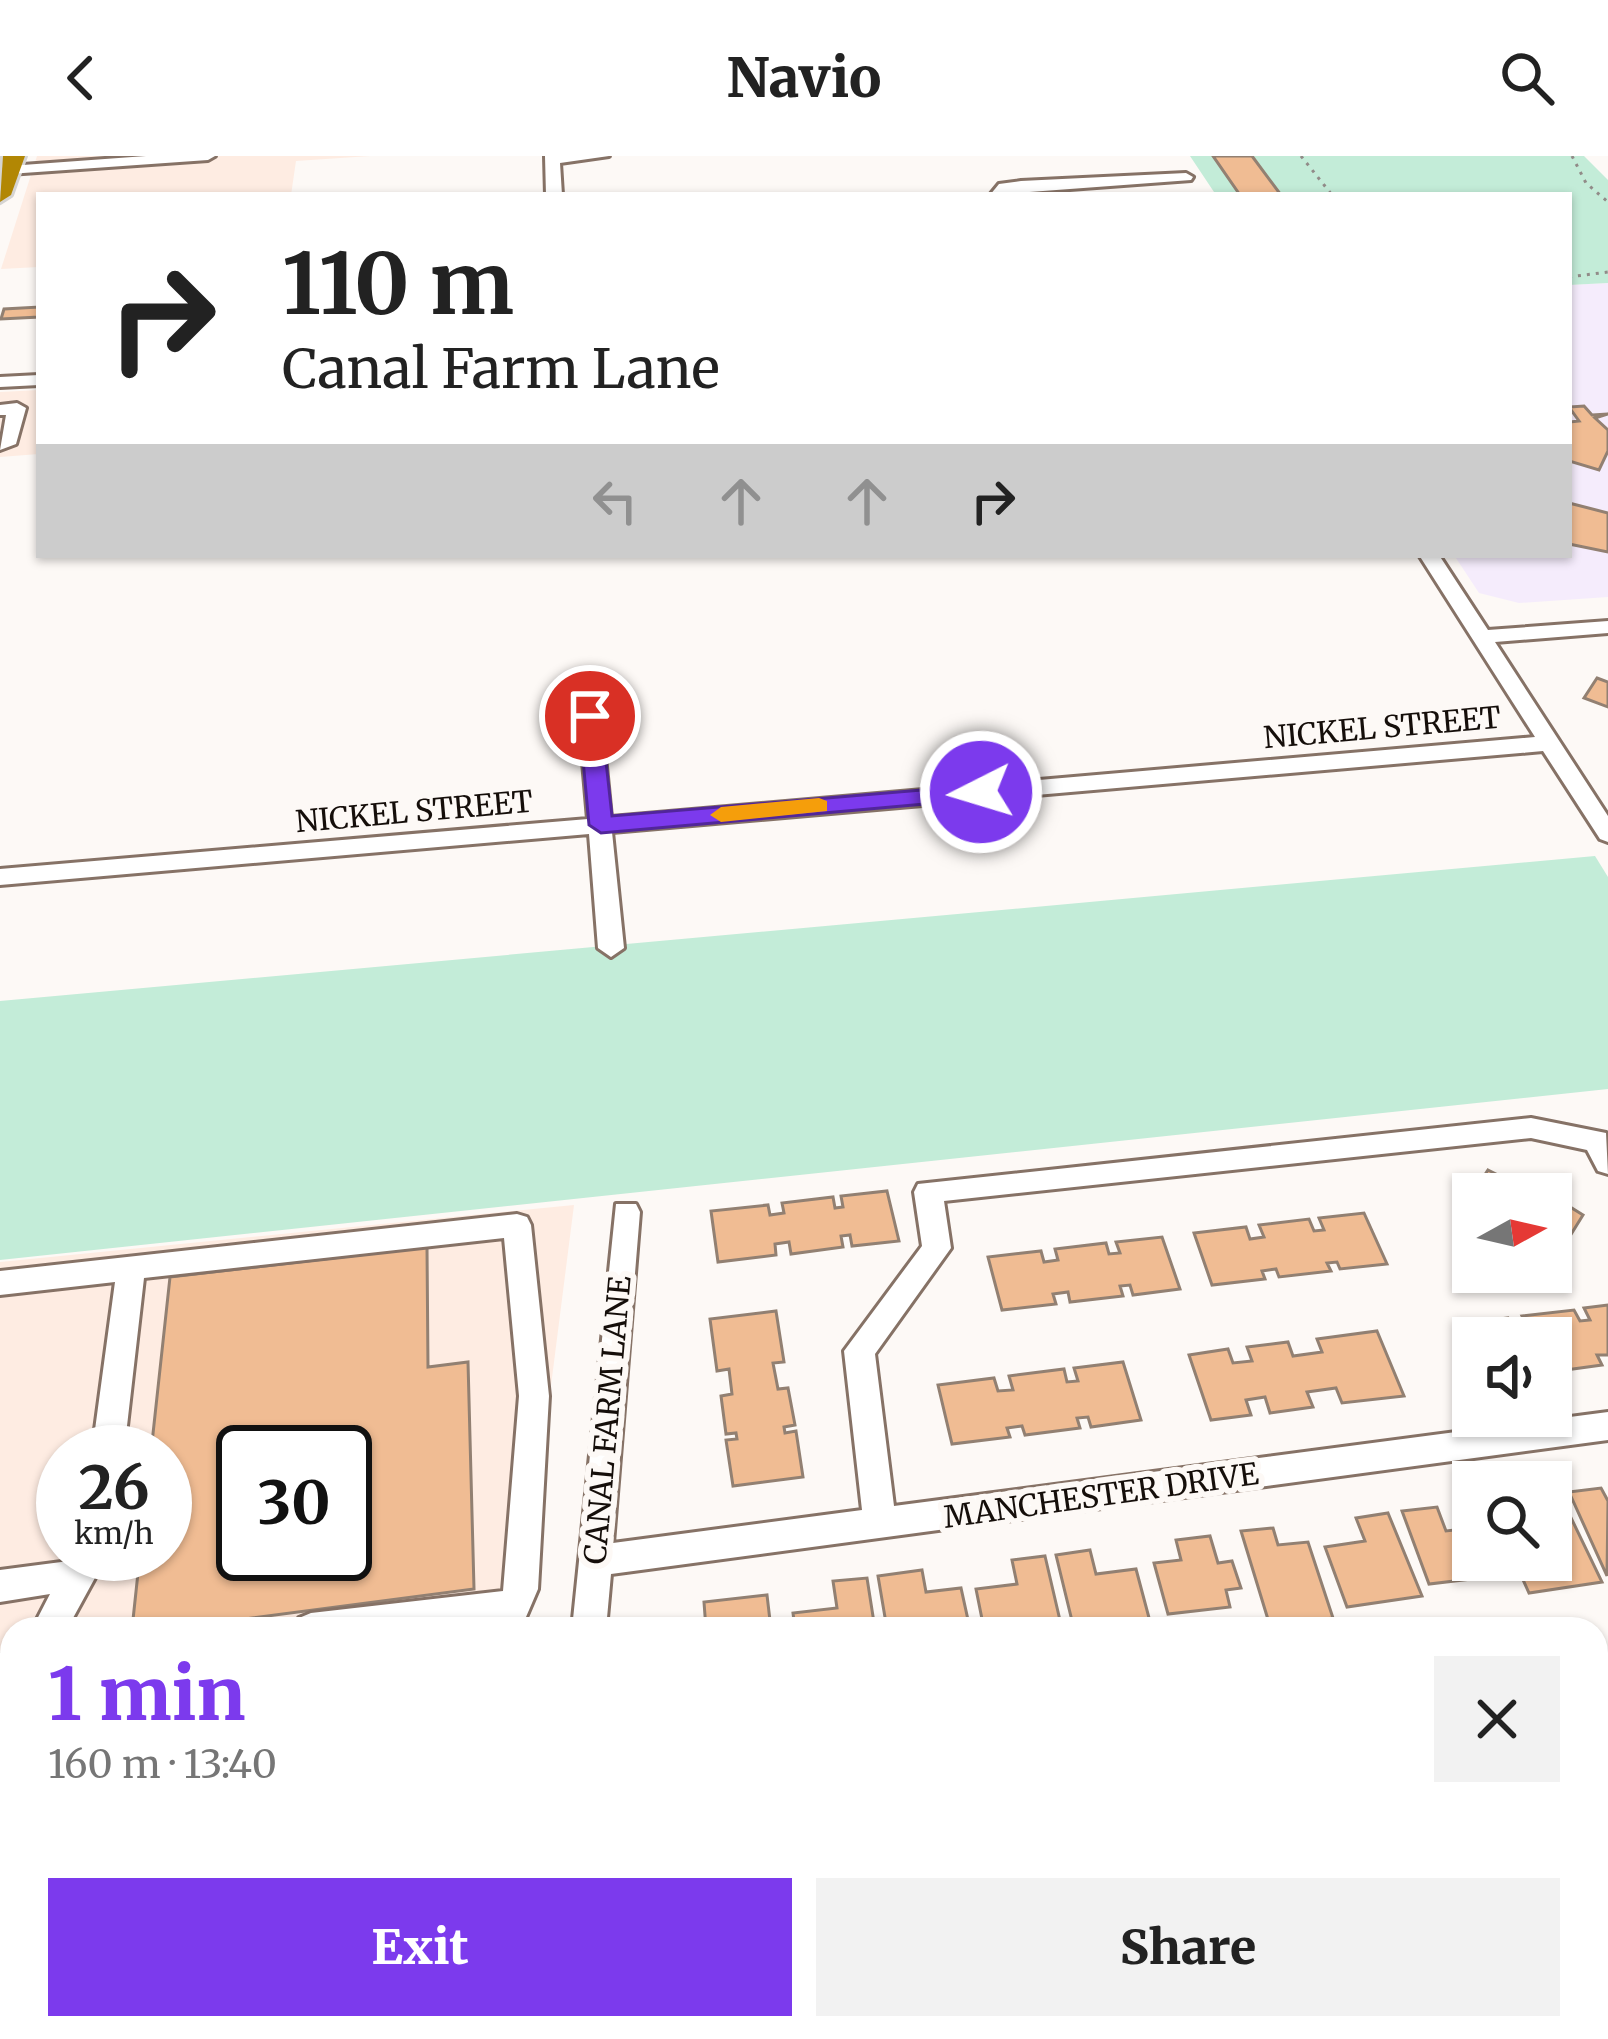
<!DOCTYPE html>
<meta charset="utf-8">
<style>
body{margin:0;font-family:Merriweather,serif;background:#f2f2f2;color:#222;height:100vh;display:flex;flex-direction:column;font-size:45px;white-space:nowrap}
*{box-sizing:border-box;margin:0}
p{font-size:39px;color:#767676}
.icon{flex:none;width:66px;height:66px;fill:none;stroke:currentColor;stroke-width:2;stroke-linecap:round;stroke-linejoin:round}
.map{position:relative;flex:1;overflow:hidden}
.side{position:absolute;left:0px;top:1461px;width:1608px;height:423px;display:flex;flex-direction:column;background:#fff;border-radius:36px 36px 0 0;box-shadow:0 3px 9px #0004}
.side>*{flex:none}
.banner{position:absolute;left:36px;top:36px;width:1536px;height:366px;border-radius:0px;box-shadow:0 3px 9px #0004;background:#fff;color:#222;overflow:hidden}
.needle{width:78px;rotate:82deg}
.fabs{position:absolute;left:1452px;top:1017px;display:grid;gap:24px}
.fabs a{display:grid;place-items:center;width:120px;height:120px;border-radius:0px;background:#fff;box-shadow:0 3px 9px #0004;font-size:60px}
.speed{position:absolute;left:36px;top:1269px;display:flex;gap:24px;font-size:60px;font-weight:700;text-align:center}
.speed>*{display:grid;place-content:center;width:156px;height:156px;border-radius:50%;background:#fff;box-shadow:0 3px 9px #0004;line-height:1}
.speed small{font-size:30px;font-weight:400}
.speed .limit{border:6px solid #111;border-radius:18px;background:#fff;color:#111}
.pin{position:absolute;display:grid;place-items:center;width:102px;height:102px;color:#fff;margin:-51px;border:6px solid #fff;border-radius:50%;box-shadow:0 3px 12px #0007}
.me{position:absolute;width:132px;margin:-66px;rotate:265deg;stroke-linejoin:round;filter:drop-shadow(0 0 9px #0008)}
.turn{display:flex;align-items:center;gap:42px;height:252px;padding:0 48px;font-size:54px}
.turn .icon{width:156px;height:156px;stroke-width:2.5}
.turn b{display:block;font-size:84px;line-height:102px}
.lanes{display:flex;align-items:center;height:114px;padding:0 48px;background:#0003;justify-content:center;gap:60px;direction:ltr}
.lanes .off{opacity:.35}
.round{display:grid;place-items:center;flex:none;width:126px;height:126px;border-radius:0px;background:#f2f2f2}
.summary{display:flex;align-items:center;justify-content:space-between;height:204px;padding:0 48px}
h1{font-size:72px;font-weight:800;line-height:90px;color:#7c3aed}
.button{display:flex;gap:24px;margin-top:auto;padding:24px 48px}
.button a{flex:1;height:138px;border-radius:0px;background:#7c3aed;color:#fff;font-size:48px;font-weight:800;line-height:138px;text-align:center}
.button a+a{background:#f2f2f2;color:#222}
header{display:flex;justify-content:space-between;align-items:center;height:156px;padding:0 48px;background:#fff;font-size:54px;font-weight:800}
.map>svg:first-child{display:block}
.built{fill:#feece2;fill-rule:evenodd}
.education{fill:#f5ecfc}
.green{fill:#c3ecd8}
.building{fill:#f0bc93;stroke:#928072;stroke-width:3;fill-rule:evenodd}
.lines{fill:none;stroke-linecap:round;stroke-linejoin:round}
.minor-casing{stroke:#867266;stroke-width:6}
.highway-casing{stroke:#d5d4d3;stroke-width:6}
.path{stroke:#918b88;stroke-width:3;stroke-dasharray:3 6;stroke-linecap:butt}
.minor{fill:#fff;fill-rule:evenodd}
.highway{fill:#b28704;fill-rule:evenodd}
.route{fill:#7c3aed;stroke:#51269a;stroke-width:3}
.slow{fill:#f59e0b}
.labels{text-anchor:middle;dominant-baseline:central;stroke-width:12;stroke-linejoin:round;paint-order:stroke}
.street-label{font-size:30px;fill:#150e0a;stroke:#fdf9f6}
</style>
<header><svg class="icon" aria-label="back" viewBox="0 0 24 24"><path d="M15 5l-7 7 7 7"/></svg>Navio<svg class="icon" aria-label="search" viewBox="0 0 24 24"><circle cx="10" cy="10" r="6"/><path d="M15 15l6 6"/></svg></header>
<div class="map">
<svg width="1608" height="1883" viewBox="0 0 1608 1883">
<rect width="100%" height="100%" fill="#fdf9f6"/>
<g class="built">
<polygon points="37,0 370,0 296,5 291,39 39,39 39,111 1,113"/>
<polygon points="39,234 39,298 0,301 0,236"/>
<path d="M574,1049L520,1473H12V1872H242L241,1883H0V1106ZM63,1296H165V1398H63ZM243,1296H345V1398H243Z"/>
</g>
<polygon class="education" points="1608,127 1608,441 1519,447 1479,437 1454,399 1569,399 1569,129"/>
<g class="green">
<polygon points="1190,0 1584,0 1608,24 1608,127 1569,129 1569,39 1216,39"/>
<polygon points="1595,700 1608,721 1608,933 0,1104 0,845"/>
</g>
<g class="building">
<polygon points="1213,0 1252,0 1281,39 1240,39"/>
<polygon points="39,151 39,161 1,163 4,153"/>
<polygon points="1584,250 1592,259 1608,258 1595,262 1608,274 1608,295 1599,314 1569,305 1569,266 1579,265 1569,251"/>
<polygon points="1569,347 1608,357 1608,396 1569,388"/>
<polygon points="1597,522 1608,526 1608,551 1584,542"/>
<polygon points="1488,1014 1514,1027 1519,1022 1550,1038 1473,1038 1473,1049 1467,1046"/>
<polygon points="887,1035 899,1085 852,1090 850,1079 841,1080 843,1091 791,1098 789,1086 775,1088 776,1099 718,1106 711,1055 768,1049 770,1059 784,1057 782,1047 833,1041 835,1052 843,1051 841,1040"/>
<polygon points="1551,1039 1583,1059 1565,1088 1551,1081"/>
<polygon points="1364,1057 1387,1108 1340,1113 1337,1106 1327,1107 1331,1115 1279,1121 1276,1113 1262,1115 1265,1123 1212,1129 1194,1077 1246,1071 1250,1083 1264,1081 1259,1069 1309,1063 1314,1075 1324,1074 1319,1062"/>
<polygon points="1162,1081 1180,1133 1133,1139 1130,1129 1120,1130 1123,1140 1070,1146 1068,1136 1053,1138 1056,1148 1002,1154 988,1101 1041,1095 1044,1106 1058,1104 1055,1093 1106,1087 1109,1098 1120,1097 1116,1086"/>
<path d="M427,1091L428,1211L468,1206L474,1433L169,1473H132L140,1398H165V1296H151L170,1121ZM243,1296H345V1398H243Z"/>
<polygon points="1608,1149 1608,1199 1597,1199 1602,1209 1551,1216 1551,1182 1473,1182 1473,1208 1455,1169 1508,1162 1514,1174 1528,1172 1522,1160 1574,1154 1580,1165 1590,1164 1584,1152"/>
<polygon points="776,1155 784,1206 773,1207 778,1233 788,1232 795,1269 784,1271 785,1277 796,1275 803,1321 733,1330 726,1284 737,1283 736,1277 726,1278 721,1240 732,1238 729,1213 717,1215 710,1163"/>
<polygon points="1377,1175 1404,1240 1342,1247 1336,1232 1307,1236 1313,1251 1270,1257 1265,1241 1246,1244 1251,1259 1211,1264 1189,1199 1228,1193 1233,1207 1252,1205 1247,1191 1288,1186 1293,1200 1322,1196 1317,1183"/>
<polygon points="1123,1206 1141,1264 1091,1271 1088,1261 1077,1262 1080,1272 1025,1279 1022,1270 1007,1272 1010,1281 952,1288 938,1229 994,1222 998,1235 1013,1234 1009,1220 1064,1213 1067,1226 1078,1225 1074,1212"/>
<polygon points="1601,1332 1608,1345 1607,1420 1569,1336"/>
<polygon points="1560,1339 1602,1426 1529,1437 1514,1404 1551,1404 1551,1340"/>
<polygon points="1437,1351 1446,1375 1473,1372 1473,1404 1499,1404 1505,1419 1429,1428 1402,1355"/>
<polygon points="1388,1357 1422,1440 1347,1451 1325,1391 1365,1385 1356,1362"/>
<polygon points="1273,1372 1278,1389 1308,1386 1333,1462 1270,1470 1241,1375"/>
<polygon points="1210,1380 1218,1407 1232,1405 1241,1432 1226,1434 1230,1451 1168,1458 1154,1407 1181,1404 1176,1384"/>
<polygon points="1090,1394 1096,1418 1136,1413 1152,1473 1074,1473 1056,1399"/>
<polygon points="1045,1400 1062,1473 984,1473 976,1433 1017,1428 1012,1404"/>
<polygon points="922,1414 926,1436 961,1432 970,1473 887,1473 878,1420"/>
<polygon points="867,1422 875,1473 795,1473 793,1457 837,1452 833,1425"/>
<polygon points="767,1439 771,1473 706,1473 704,1446"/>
<polygon points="1608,1516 1608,1601 1600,1602 1596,1593 1596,1518"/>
<polygon points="1608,1794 1608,1825 1599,1826 1608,1850 1608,1877 1529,1883 1526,1872 1596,1872 1596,1795"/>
<polygon points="1083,1872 1170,1872 1172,1883 1085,1883"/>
<polygon points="1234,1872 1350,1872 1354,1883 1237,1883"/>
</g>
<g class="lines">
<g class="minor-casing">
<g id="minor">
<polygon points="146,0 215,0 208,4 9,18 2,14 9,10"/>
<polygon points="545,0 609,0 560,7 562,39 546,39"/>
<polygon points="1186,17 1193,21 1191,24 990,39 999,28 1021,25"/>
<polygon points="39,219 39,229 0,231 0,221"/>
<polygon points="17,247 26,252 16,288 0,294 6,259 0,259 0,249"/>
<polygon points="1419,399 1439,399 1488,474 1608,465 1608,477 1495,486 1608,660 1608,686 1600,683 1543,595 612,676 624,792 611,801 598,792 589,678 0,729 0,713 588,663 579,560 590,553 601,560 611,661 1535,581"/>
<polygon points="1531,962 1606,977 1608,1018 1598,1015 1587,994 1531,982 944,1045 951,1092 875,1198 894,1350 1608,1256 1608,1284 611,1418 606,1473 572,1473 616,1048 636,1048 640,1056 613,1387 862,1354 844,1195 922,1090 914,1036 918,1028"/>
<path d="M517,1058L527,1061L531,1069L549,1240L538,1433L526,1461C464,1486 362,1473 294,1473L299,1462L311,1457L503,1435L519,1240L504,1082L144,1122L124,1296H92L115,1126L0,1139V1115Z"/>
<polygon points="73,1398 108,1398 67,1473 32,1473 50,1438 0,1446 0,1414 69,1405"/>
<polygon points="12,1497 12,1531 0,1533 0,1499"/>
<polygon points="12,1590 12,1626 0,1628 0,1592"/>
<polygon points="12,1646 12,1766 0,1771 0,1651"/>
<polygon points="1608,1708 1608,1746 1596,1749 1596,1711"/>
<polygon points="202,1872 242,1872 238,1883 198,1883"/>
<polygon points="472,1872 512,1872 510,1883 470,1883"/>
<polygon points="628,1872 735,1872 730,1883 623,1883"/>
<polygon points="949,1872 989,1872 991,1883 951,1883"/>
<polygon points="1417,1872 1457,1872 1461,1883 1421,1883"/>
</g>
</g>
<g class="highway-casing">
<polygon id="highway" points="3,0 25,0 11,39 0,46"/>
</g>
<g class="path">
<polyline points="1301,0 1332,39"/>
<polyline points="1572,0 1586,27 1608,46"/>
<polyline points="1569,121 1608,116"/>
</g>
<use href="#minor" class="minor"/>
<use href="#highway" class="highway"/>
</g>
<polygon class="route" points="590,554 601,560 612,660 981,629 992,636 981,643 601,677 589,669 579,560"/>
<polygon class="slow" points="819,642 827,645 827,655 721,666 710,659 721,651"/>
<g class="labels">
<g class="street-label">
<text transform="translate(1382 571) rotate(-5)">NICKEL STREET</text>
<text transform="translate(414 655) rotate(-5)">NICKEL STREET</text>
<text transform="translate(607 1264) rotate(-85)">CANAL FARM LANE</text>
<text transform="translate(1101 1339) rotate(-8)">MANCHESTER DRIVE</text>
</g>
</g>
</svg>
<div class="fabs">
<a><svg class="needle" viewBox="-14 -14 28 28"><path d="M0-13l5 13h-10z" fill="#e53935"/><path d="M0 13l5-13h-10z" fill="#767676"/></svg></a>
<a><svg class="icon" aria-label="sound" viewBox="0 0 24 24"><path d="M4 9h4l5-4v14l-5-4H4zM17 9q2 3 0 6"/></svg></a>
<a><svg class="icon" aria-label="search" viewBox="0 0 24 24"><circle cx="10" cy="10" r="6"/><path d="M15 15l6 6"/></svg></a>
</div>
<div class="speed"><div>26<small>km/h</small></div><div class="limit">30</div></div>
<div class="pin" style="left:590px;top:560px;background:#d93025"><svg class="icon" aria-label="arrive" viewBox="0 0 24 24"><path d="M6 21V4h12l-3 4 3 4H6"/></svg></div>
<svg class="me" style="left:981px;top:636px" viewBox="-20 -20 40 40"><circle r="17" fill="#7c3aed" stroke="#fff" stroke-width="3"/><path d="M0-11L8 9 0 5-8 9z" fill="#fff"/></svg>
<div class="banner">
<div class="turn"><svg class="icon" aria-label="right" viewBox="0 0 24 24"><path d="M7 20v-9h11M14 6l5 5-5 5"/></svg><div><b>110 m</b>Canal Farm Lane</div></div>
<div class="lanes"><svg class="icon off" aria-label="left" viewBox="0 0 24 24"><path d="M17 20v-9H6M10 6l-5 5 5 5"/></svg><svg class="icon off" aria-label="ahead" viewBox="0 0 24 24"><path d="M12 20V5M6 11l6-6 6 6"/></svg><svg class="icon off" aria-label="ahead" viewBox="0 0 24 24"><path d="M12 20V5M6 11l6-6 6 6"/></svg><svg class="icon" aria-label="right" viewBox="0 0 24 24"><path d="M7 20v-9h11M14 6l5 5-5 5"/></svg></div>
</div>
<section class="side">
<div class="summary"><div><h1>1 min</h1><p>160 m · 13:40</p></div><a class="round"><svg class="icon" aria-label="close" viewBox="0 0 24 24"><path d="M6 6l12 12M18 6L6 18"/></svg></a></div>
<div class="button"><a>Exit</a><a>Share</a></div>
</section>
</div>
